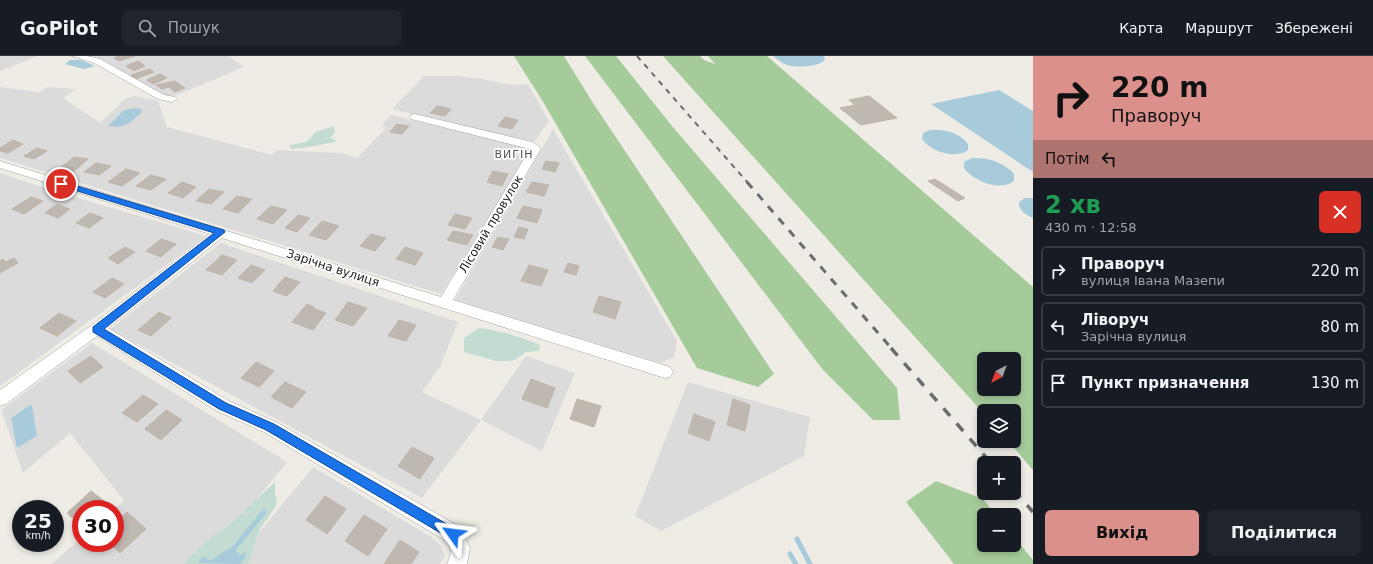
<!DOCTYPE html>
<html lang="uk">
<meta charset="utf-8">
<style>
body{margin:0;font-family:"DejaVu Sans",sans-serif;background:#20242c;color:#f1f3f6;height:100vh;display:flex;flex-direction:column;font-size:15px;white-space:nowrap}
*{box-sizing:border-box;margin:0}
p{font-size:13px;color:#9ea1a6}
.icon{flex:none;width:22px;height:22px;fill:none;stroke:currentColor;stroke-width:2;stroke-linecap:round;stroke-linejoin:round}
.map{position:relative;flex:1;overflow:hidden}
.side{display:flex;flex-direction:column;background:#171b24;width:340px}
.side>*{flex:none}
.hud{background:#db908c;color:#111;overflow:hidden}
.needle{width:26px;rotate:221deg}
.buttons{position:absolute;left:977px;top:296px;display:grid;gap:8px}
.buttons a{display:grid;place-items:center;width:44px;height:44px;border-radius:6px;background:#171b24;box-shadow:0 2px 6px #0003;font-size:20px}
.speed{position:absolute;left:12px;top:444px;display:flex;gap:8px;font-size:20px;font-weight:700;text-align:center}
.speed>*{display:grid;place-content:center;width:52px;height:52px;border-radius:50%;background:#171b24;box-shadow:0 2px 6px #0003;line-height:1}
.speed small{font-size:10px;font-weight:400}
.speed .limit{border:6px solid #d22;background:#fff;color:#111}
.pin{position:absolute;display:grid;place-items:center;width:34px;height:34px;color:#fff;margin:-17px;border:2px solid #fff;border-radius:50%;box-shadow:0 1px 4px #0007}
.me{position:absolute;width:44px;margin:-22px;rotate:301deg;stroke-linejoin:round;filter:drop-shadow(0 0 3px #0008)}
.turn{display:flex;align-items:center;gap:14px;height:84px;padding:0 12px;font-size:18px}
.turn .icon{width:52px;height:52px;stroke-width:2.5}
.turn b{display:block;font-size:28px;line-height:34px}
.then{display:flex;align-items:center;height:38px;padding:0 12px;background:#0003;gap:8px;font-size:15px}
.round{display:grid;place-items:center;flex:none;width:42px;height:42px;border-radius:6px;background:#20242c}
.overview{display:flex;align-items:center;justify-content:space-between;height:68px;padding:0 12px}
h1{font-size:24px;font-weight:800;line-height:30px;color:#1e9e55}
.cta{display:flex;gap:8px;margin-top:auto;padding:8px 12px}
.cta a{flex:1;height:46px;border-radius:6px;background:#db908c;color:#111;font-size:16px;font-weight:800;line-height:46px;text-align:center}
.cta a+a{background:#20242c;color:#f1f3f6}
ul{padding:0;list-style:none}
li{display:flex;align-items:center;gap:12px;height:50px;margin:0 8px 6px;padding:0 4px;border:2px solid #363941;border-radius:6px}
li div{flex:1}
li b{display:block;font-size:15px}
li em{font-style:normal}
header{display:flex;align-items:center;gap:24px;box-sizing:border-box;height:56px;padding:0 20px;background:#171b24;border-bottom:1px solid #363941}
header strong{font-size:19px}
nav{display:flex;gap:22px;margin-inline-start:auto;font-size:14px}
.search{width:280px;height:36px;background:#20242c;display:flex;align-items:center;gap:10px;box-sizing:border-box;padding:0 14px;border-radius:6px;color:#9ea1a6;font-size:15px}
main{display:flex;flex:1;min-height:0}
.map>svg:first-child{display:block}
.residential{fill:#dcdbdb}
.forest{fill:#a6cb9b;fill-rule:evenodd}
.wetland{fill:#c2dcd2}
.water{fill:#a7cbda}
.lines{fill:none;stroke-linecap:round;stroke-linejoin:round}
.stream{stroke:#a7cbda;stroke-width:5}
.building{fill:#bfb8b1;stroke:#bfb4a8}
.street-casing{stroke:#a2a2a2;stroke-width:1}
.street{fill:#fff;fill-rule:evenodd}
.rail-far2{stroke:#6c6c6c;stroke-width:2;stroke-dasharray:5.5 5.5;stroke-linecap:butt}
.rail-far1{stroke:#6c6c6c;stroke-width:3;stroke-dasharray:8 8;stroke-linecap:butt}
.rail{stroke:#6c6c6c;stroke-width:3.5;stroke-dasharray:10 10;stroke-linecap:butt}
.route{fill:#1a73e8;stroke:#114b97}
.labels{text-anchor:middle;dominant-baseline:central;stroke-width:3.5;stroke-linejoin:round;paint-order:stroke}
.far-neighbourhood-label{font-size:11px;letter-spacing:1px;fill:#515151;stroke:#fff}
.street-label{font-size:12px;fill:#1e1e1e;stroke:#fff}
</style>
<header>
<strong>GoPilot</strong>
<div class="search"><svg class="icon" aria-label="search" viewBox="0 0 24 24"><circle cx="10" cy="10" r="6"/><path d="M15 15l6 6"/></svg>Пошук</div>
<nav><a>Карта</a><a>Маршрут</a><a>Збережені</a></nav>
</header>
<main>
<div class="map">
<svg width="1033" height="508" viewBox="0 0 1033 508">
<rect width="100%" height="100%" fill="#eeece5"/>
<g class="residential">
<polygon points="0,0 38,0 0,15"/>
<polygon points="92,0 228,0 244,11 172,41 163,40 98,1"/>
<polygon points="424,20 456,20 482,23 511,29 528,28 549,65 534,86 392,53"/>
<polygon points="0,31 39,36 48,31 76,33 63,42 100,67 125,43 134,40 158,45 167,71 272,99 277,94 341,97 357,102 386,72 382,69 391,59 529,92 531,96 441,238 0,102"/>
<polygon points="553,73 677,285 674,301 660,307 455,244"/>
<polygon points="0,117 38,130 206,180 0,330"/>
<polygon points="221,187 458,266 440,311 422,336 481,364 526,300 575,317 542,395 481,364 422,442 110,273"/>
<polygon points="92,287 287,406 212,497 185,508 52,508 81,482 81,487 115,487 114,453 124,444 70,377 23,417 1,354"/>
<polygon points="688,326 810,361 804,400 661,475 635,460"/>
<polygon points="313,411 431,481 441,490 445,499 440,508 244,508 254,483"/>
</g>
<g class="forest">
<polygon points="514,0 564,0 593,47 774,318 758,331 697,312 542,44"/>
<polygon points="585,0 616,0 672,70 897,332 900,364 873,364 823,314"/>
<path d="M663,0H700L704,4L715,8L708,0H767L1033,231V414L1008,385H1014V355H984V358ZM984,303H1014V333H984Z"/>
<polygon points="936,425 983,443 996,459 984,459 984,489 1014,489 1014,481 1033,504 1033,508 954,508 906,446"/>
</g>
<g class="wetland">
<polygon points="334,70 335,76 330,82 336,84 335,86 309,91 291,93 289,89 306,86 316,76"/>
<path d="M479,272C499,274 521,281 540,289V292L538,295L526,296L515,304L507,305H496L464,296V282Z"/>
<polygon points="275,426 275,438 277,444 276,450 260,473 248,508 184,508 197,494 213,480 227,471"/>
</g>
<g class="water">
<path d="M773,0H824L825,4C818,11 797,12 787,9C782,7 777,3 773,0Z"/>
<polygon points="70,4 81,4 95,10 84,13 65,8"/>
<polygon points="999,34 1033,55 1033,116 931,48"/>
<path d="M136,52L141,53L142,56C129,67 126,73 108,70L124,54Z"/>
<path d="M930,74C944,73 960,77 968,88V94C955,104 930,95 922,83L923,77Z"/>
<path d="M972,102C987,101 1004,106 1014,118V125C1000,136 973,125 964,112V106Z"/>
<path d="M1025,142H1033V162C1026,159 1018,154 1019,146Z"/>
<polygon points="30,349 32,350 37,380 17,392 11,362"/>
<polygon points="234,493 240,499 245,496 246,500 240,508 199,507 200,503 205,500 207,503 212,504 226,494"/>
</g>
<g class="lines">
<g class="stream">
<polyline points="797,483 810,508"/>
<polyline points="231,496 264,456"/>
<polyline points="790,498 796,508"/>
</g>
</g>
<g class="building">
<polygon points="119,0 135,0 119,5 114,2"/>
<polygon points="138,5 145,10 134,15 126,10"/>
<polygon points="149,13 154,16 136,23 131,19"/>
<polygon points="160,18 167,22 153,28 147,24"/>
<polygon points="175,25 185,32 175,36 169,31 162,33 156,29"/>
<polygon points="869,40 897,62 861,69 840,52 855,49 849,44"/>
<polygon points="437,50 451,53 445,60 430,57"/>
<polygon points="505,61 518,64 512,73 498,70"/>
<polygon points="397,68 409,70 402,78 390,76"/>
<polygon points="13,84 23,88 8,97 0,95 0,92"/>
<polygon points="37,92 47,95 34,103 24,100"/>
<polygon points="74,101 88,103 74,115 60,112"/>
<polygon points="546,105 559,107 555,116 542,113"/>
<polygon points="96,107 111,110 99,119 84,116"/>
<polygon points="126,113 140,117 122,130 108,126"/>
<polygon points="493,115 508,118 502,130 487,126"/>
<polygon points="151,119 166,123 151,134 136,130"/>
<polygon points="935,123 965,142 958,145 928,125"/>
<polygon points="182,126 196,131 183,142 168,137"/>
<polygon points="532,126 549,129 544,140 526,136"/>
<polygon points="209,133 224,136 211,148 196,145"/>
<polygon points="237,140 252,143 238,157 223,153"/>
<polygon points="31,141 43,145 24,158 12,153"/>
<polygon points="57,148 70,153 58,162 45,157"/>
<polygon points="271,150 287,154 273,168 257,163"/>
<polygon points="523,150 542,154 537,167 517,162"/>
<polygon points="90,157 103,162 89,172 76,167"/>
<polygon points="455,158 472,162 465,173 448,169"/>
<polygon points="298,159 310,162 297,176 285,172"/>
<polygon points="322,165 339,170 326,184 309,179"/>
<polygon points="519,171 528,173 524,183 514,181"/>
<polygon points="453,175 473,179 467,189 447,184"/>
<polygon points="371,178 386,182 375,195 360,190"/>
<polygon points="498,181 509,183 503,194 492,191"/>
<polygon points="161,183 176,188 161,201 146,195"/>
<polygon points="125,191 135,196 118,208 108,202"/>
<polygon points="405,191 423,197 415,209 396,203"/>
<polygon points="222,199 237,204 222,219 206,214"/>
<polygon points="14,202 18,207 0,217 0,205 3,203 6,206"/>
<polygon points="568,207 579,210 576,219 564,216"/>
<polygon points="251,209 265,214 252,227 238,222"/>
<polygon points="529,209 548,214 541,230 521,225"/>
<polygon points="285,221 300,226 287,240 273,235"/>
<polygon points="112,222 124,228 105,242 93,236"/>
<polygon points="599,240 621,246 615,263 593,256"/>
<polygon points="348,246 367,252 353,270 335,264"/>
<polygon points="307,248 314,251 312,252 326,257 313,274 292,266"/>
<polygon points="159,256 171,262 151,280 138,274"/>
<polygon points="59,257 76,265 57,280 40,272"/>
<polygon points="399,264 416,269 406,285 388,280"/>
<polygon points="91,300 103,311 80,327 68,315"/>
<polygon points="256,306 274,315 259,331 241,322"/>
<polygon points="531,323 555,332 547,352 522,343"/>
<polygon points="285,326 306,336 292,352 271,341"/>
<polygon points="143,339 158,348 137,366 122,357"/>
<polygon points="577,343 601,350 594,371 570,363"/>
<polygon points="733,343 750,349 745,375 727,369"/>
<polygon points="166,354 182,364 161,384 145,373"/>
<polygon points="694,358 715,366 709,385 688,377"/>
<polygon points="412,391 434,402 420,423 398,410"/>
<polygon points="91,435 108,448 103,453 81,453 81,469 67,457"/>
<polygon points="325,440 346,453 327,478 306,464"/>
<polygon points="127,456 146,473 120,497 110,487 115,487 115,467"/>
<polygon points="364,459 387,473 368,500 345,485"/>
<polygon points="400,484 419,496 411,508 384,508"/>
</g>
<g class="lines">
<g class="street-casing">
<g id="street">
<polygon points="72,0 87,0 100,3 164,39 175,41 177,43 172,46 158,43 94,7"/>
<path d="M415,58L532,86L540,91V94L453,244L670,311L673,316L670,321L665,322L222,182L108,272L229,345L276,366L460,471L470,492L467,508H447C451,499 453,493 446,485L264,376L217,355L97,280L6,348L0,350V334L92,269L210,178L0,112V105L441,241L530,93L411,63L410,61L411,59Z"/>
</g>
</g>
<use href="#street" class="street"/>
<polyline class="rail-far2" points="637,0 748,127"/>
<polyline class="rail-far1" points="747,126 892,293"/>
<g class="rail">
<polyline points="891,292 991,407"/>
<polyline points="1014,434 1033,456"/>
</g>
</g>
<polygon class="route" points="58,126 64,126 224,174 225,176 104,273 226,347 274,368 457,474 459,478 457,482 453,484 449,482 266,374 219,353 93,276 93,271 214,177 58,129"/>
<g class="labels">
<g class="far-neighbourhood-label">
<text x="514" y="98">ВИГІН</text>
</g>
<g class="street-label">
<text transform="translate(491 168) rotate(-59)">Лісовий провулок</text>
<text transform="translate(333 212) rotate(18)">Зарічна вулиця</text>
</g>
</g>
</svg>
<div class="buttons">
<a><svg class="needle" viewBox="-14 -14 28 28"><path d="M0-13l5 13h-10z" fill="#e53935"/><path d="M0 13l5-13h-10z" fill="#9ea1a6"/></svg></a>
<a><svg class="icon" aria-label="layers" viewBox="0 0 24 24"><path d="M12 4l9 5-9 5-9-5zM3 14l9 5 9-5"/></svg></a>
<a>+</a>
<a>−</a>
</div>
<div class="speed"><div>25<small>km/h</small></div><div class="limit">30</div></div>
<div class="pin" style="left:61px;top:128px;background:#d93025"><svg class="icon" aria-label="arrive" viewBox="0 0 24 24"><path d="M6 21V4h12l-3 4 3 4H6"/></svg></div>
<svg class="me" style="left:453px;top:478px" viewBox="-20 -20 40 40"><path d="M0-17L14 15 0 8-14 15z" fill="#1a73e8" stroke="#fff" stroke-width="4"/></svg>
</div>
<section class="side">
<div class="hud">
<div class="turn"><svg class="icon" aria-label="right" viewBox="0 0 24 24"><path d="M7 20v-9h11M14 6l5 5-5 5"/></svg><div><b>220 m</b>Праворуч</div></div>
<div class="then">Потім<svg class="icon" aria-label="left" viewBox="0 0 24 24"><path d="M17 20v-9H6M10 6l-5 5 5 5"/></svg></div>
</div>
<div class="overview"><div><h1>2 хв</h1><p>430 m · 12:58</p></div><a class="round" style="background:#d93025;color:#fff"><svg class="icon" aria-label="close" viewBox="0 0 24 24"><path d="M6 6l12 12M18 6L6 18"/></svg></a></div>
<ul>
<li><svg class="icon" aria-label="right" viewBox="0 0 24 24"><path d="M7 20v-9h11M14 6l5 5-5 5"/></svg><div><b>Праворуч</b><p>вулиця Івана Мазепи</p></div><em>220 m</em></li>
<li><svg class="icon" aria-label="left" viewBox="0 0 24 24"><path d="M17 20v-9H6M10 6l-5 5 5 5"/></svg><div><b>Ліворуч</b><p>Зарічна вулиця</p></div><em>80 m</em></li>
<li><svg class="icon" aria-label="arrive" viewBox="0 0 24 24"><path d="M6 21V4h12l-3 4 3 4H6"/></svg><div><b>Пункт призначення</b></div><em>130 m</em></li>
</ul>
<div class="cta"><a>Вихід</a><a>Поділитися</a></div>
</section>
</main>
